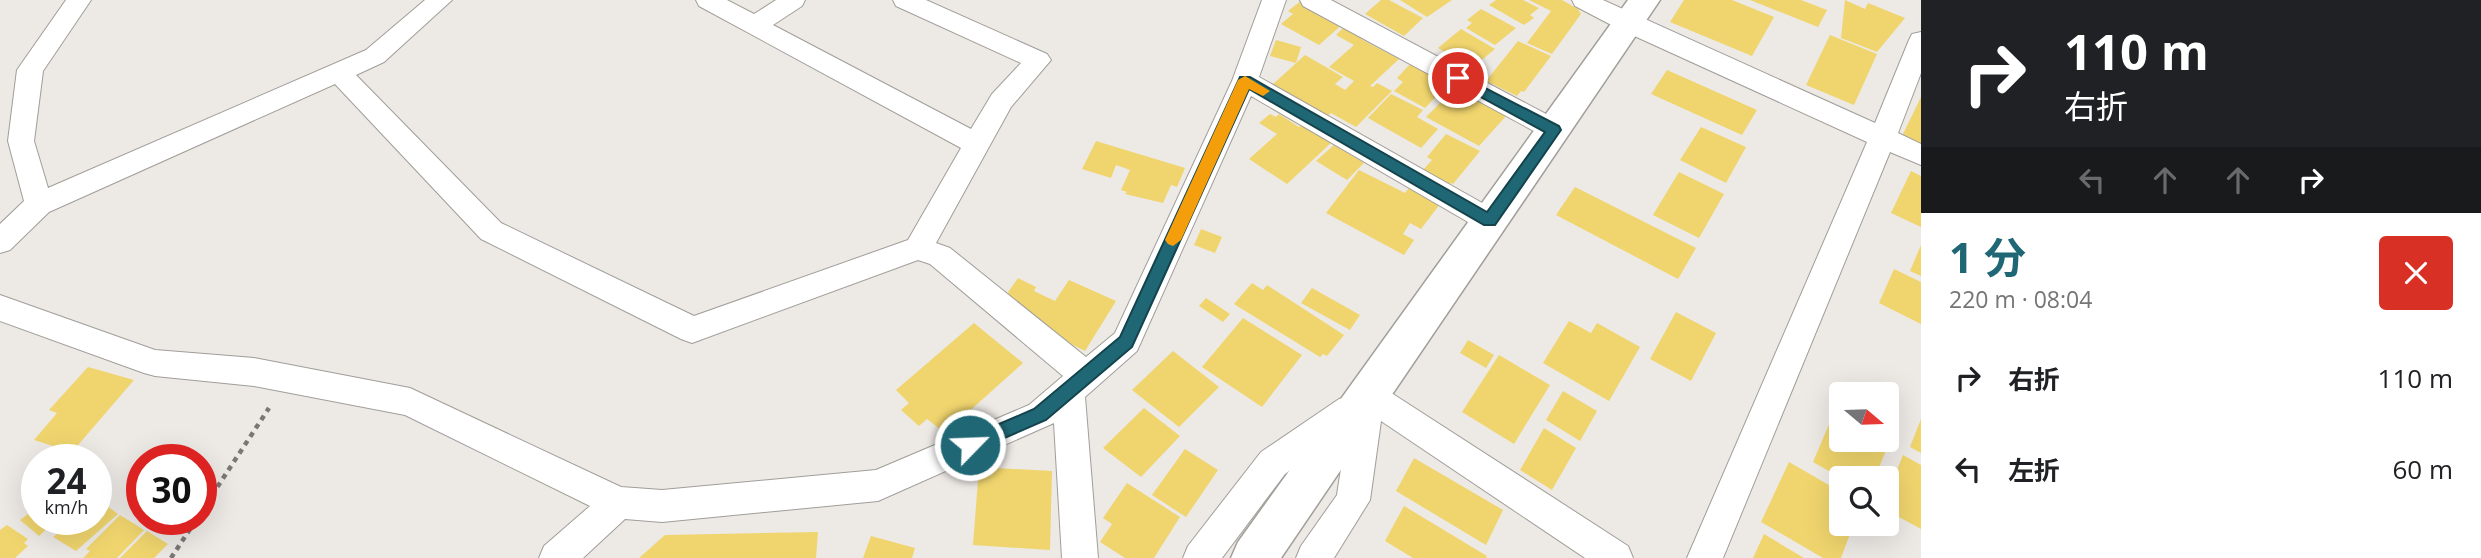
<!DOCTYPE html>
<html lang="ja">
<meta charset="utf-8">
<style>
body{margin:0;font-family:"Open Sans","Noto Sans JP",sans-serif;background:#f6f6f6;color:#202124;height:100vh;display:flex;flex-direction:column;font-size:26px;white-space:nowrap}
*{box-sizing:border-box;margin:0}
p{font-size:23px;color:#757577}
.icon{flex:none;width:38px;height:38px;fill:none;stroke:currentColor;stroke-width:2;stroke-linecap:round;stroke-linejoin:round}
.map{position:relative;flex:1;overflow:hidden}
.drawer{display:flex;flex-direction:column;background:#fff;width:560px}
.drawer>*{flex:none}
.top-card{background:#202124;color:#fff;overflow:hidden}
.needle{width:46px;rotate:109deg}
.fabs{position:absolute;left:1829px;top:382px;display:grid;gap:14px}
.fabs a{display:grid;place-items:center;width:70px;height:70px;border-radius:7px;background:#fff;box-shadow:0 7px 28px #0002;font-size:35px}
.speed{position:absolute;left:21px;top:444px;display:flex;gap:14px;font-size:35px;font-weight:700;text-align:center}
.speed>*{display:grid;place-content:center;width:91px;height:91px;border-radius:50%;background:#fff;box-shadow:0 7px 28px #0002;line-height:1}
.speed small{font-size:18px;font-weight:400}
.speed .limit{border:10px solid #d22;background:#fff;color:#111}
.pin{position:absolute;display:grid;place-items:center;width:60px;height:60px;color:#fff;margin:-30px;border:4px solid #fff;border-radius:50%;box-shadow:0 2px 7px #0007}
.me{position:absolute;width:77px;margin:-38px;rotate:66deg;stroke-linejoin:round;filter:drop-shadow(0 0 5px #0008)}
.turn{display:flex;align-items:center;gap:24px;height:147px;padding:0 28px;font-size:32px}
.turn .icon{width:91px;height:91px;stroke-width:2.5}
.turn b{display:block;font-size:49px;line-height:60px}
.lanes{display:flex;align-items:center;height:66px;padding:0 28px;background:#0003;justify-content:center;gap:35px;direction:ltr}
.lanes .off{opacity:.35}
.round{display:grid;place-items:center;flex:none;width:74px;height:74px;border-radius:7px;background:#f6f6f6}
.headline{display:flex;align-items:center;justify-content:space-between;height:119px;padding:0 28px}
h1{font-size:42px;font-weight:700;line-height:52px;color:#1f6775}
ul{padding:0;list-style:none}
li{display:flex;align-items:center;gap:21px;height:91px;padding:0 28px}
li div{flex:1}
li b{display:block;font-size:26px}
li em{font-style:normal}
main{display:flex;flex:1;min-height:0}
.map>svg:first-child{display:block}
.building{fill:#f0d56e}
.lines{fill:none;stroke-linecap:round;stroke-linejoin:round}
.minor-casing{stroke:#a19e9a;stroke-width:2}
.tertiary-casing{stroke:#a19e9a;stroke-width:3}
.path{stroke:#7a7775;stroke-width:4.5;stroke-dasharray:5 5;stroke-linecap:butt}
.minor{fill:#fff;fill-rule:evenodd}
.tertiary{fill:#fff;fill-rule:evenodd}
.route{fill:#1f6775;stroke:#14434c;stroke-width:2}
.slow{fill:#f59e0b}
</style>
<main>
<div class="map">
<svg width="1921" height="558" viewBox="0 0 1921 558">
<rect width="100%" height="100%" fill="#ede9e5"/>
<g class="building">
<polygon points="1302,0 1344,23 1319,45 1281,24 1293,14 1288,11"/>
<polygon points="1381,0 1389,0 1423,18 1404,36 1365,14"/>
<polygon points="1400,0 1452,0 1427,17"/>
<polygon points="1496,0 1523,0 1539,8 1530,15 1534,18 1524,25 1489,5"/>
<polygon points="1529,0 1562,0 1578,9 1581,14 1552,54 1527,43 1551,11"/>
<polygon points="1684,0 1732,0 1774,17 1752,56 1670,22"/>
<polygon points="1750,0 1801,0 1827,10 1818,27"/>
<polygon points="1845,0 1865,9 1868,3 1905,18 1877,52 1841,38"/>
<polygon points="1481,9 1516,28 1495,45 1466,28 1472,23 1467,20"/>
<polygon points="1346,25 1364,36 1361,39 1399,59 1370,86 1373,87 1377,83 1392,91 1356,127 1331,113 1326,117 1272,85 1305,55 1343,77 1335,84 1345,90 1354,81 1329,67 1354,45 1336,35"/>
<polygon points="1461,29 1495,49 1472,68 1438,48"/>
<polygon points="1830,35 1877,54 1854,105 1806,85"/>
<polygon points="1276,40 1301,47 1296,63 1270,56"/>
<polygon points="1518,41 1551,56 1524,92 1521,91 1517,96 1486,81"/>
<polygon points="1411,63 1449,83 1425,108 1394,91 1403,82 1397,78"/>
<polygon points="1667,70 1757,110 1742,135 1651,94"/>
<polygon points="1455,88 1506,116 1479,146 1426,117"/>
<polygon points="1391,94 1423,110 1417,117 1438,129 1421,148 1368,118"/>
<polygon points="1921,97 1921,144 1902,136"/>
<polygon points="1270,114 1276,117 1279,114 1299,127 1302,125 1331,143 1287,184 1249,159 1277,134 1259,123"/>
<polygon points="1701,127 1746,147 1726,183 1680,160"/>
<polygon points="1446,134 1480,151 1453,184 1450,183 1448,185 1422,171 1432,160 1427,157"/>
<polygon points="1096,141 1185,168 1177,187 1171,185 1163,203 1125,194 1127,192 1121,190 1130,170 1116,165 1111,178 1082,169"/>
<polygon points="1334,145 1364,163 1347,180 1316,161"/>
<polygon points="1359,170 1405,193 1409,188 1440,204 1421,229 1410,223 1403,234 1414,240 1404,255 1326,213"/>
<polygon points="1911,171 1921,176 1921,227 1891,213"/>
<polygon points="1679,172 1724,194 1699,238 1653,215"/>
<polygon points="1575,187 1696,248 1678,279 1556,215"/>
<polygon points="1201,229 1222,237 1215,253 1194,245"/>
<polygon points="1921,245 1921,276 1910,271"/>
<polygon points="1894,269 1921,282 1921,324 1879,303"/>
<polygon points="1018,278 1036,287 1034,291 1055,301 1069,280 1116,301 1085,351 1049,333 1004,298"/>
<polygon points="1252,283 1263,290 1267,285 1344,335 1327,356 1323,354 1320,357 1234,304"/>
<polygon points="1312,288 1360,315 1350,330 1301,303"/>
<polygon points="1206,298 1230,314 1223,322 1199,306"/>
<polygon points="1676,312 1716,333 1691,381 1650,359"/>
<polygon points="1243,318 1302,355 1262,407 1202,367"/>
<polygon points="1569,321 1591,333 1597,323 1640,347 1609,401 1543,363"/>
<polygon points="974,323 1023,363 945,433 927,419 919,426 901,410 909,403 896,390"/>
<polygon points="1468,340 1494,355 1486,368 1460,353"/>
<polygon points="1173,351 1219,387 1179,427 1132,390"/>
<polygon points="1499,355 1550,385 1514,444 1462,412"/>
<polygon points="88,367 134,380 72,452 34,440 57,413 49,410"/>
<polygon points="1563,391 1597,411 1580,441 1546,420"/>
<polygon points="1144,408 1180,436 1141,477 1103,448"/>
<polygon points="1833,415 1841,420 1841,439 1877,439 1888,445 1875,478 1841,478 1813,462"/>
<polygon points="1921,419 1921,453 1910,447"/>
<polygon points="1544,428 1576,448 1552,490 1520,470"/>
<polygon points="1185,449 1218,470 1186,517 1152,495"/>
<polygon points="1903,455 1921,465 1921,529 1886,510 1886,498"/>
<polygon points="1414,458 1503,510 1486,545 1396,491"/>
<polygon points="1789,462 1841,492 1841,523 1854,523 1841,558 1823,558 1761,522"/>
<polygon points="979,467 1052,471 1050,550 973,545"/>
<polygon points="1127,483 1180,517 1154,558 1125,558 1100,542 1112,524 1103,518"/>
<polygon points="37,492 37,520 96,520 96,498 118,514 76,551 53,537 58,533 50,526 39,536 20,520 32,511 23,504"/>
<polygon points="1404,506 1487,556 1486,558 1413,558 1385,541"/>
<polygon points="120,515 144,530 117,558 83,558 90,551 86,549"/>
<polygon points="7,525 28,539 24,543 28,546 15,558 0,558 0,530"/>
<polygon points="147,531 168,544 154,558 120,558"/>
<polygon points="818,532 816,558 639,558 665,535"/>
<polygon points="1764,534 1804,558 1753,558"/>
<polygon points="871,536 915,548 912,558 863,558"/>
</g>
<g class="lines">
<g class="minor-casing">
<g id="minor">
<polygon points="66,0 91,0 43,71 34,141 48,188 366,50 425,0 452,0 384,62 356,75 501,223 694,316 908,240 961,148 699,6 696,0 727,0 754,14 776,0 805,0 802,6 773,25 971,129 992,94 1021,63 896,6 893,0 926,0 1047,54 1051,60 1011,107 936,243 950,248 1086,357 1115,333 1232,81 1262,0 1286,0 1259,77 1500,213 1504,221 1500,229 1490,232 1480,229 1251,96 1137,351 1085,397 1098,558 1062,558 1054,423 878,501 662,522 625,519 583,558 539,558 544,546 590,506 405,415 254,386 155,376 144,373 0,321 0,295 155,350 254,358 410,388 621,487 662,490 876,470 1029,405 1063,376 930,264 918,260 692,343 681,339 481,239 335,84 49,212 10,250 0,253 0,224 24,201 8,141 17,70"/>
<polygon points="1300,0 1331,0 1563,123 1567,130 1563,137 1554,140 1545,137 1303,6"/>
<polygon points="1572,0 1603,0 1875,123 1909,40 1912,34 1921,32 1921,73 1898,133 1921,144 1921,165 1890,152 1723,558 1687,558 1867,142 1619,29 1575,6"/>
<polygon points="1368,381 1379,385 1628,546 1633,558 1585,558 1381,421 1370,500 1334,558 1296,558 1301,546 1337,495 1347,429 1285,474 1222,558 1183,558 1188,546 1261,452 1339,399 1352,396 1357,385"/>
</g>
</g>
<g class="tertiary-casing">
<polygon id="tertiary" points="1628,0 1660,0 1281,558 1231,558 1238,542"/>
</g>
<g class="path">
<polyline points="201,512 269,408"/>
<polyline points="171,558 196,520"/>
</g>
<use href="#minor" class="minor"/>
<use href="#tertiary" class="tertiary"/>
</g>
<polygon class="route" points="1458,74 1559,126 1561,130 1495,225 1484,225 1249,89 1132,347 1046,420 970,453 964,451 962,445 964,439 1034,409 1120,337 1240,77 1250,77 1487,212 1545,132 1453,82 1453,75"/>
<polygon class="slow" points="1245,76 1270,91 1263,96 1249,89 1181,240 1173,246 1168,244 1165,240 1238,80"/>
</svg>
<div class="fabs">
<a><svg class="needle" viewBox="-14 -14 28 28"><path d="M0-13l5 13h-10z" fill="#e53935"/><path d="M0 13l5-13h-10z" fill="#757577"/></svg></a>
<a><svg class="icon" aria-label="search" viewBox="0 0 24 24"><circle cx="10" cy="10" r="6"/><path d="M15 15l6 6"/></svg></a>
</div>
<div class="speed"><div>24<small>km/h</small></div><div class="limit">30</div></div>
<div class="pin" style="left:1458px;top:78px;background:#d93025"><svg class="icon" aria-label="arrive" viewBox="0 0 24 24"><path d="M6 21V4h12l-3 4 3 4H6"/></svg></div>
<svg class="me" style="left:970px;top:445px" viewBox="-20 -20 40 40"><circle r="17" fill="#1f6775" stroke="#fff" stroke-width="3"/><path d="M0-11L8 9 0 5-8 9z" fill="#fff"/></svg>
</div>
<section class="drawer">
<div class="top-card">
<div class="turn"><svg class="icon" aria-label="right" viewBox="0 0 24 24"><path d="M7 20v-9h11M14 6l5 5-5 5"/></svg><div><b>110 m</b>右折</div></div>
<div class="lanes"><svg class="icon off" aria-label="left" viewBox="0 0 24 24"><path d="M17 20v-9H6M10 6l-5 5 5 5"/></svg><svg class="icon off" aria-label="ahead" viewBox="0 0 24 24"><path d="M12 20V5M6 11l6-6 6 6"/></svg><svg class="icon off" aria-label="ahead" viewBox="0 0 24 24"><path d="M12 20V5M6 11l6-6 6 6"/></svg><svg class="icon" aria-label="right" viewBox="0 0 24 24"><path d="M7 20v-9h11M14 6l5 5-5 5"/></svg></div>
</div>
<div class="headline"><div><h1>1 分</h1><p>220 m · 08:04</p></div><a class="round" style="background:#d93025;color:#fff"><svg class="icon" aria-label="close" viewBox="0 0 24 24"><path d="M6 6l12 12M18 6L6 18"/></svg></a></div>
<ul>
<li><svg class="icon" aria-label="right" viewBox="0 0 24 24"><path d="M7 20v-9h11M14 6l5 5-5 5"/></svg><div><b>右折</b></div><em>110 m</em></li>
<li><svg class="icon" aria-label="left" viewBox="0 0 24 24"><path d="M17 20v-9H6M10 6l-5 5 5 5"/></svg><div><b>左折</b></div><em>60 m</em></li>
</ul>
</section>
</main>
